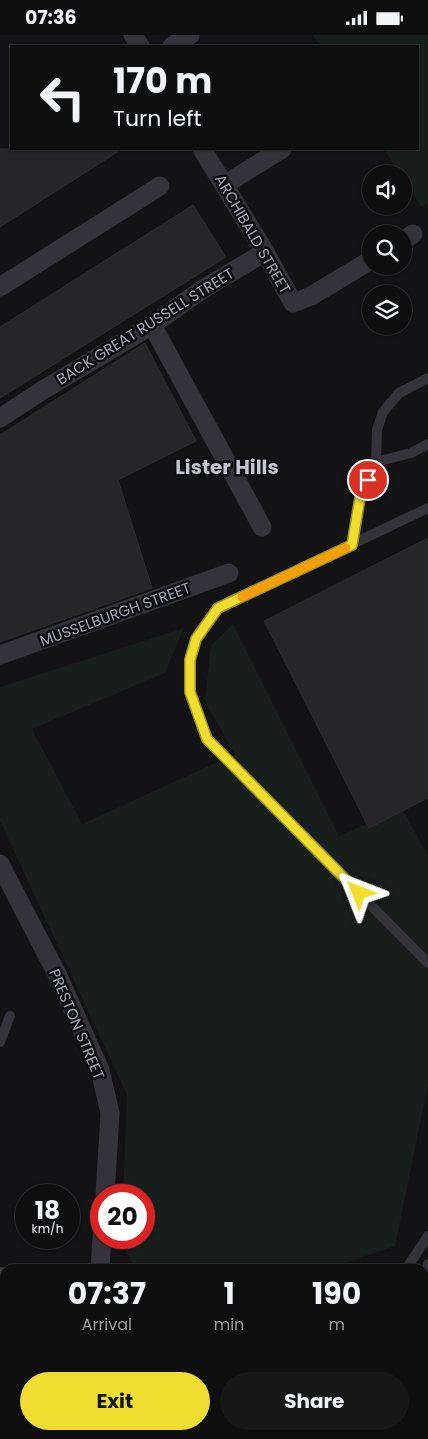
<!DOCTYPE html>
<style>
body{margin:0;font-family:Poppins,sans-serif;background:#171718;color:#f1f3f6;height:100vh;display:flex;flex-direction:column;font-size:19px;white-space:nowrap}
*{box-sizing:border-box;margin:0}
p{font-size:16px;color:#9b9c9e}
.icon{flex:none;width:28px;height:28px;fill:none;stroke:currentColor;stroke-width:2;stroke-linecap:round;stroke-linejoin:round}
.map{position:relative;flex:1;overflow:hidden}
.drawer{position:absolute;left:0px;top:1229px;width:429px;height:176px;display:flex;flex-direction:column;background:#0e0e0f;border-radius:15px 15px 0 0;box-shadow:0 1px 4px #0004,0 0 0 1px #2e2e2f}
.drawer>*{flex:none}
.guide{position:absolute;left:10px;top:10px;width:409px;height:105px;border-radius:0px;box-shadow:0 1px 4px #0004,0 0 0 1px #2e2e2f;background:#0e0e0f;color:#f1f3f6;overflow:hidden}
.controls{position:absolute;left:362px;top:130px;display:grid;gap:10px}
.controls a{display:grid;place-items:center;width:50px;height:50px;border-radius:50%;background:#0e0e0f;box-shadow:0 1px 4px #0004,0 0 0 1px #2e2e2f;font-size:25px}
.speed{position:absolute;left:15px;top:1149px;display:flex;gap:10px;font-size:25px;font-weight:700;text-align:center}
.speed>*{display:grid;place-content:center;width:65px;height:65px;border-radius:50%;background:#0e0e0f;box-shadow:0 1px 4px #0004,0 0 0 1px #2e2e2f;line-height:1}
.speed small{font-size:12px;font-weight:400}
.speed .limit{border:8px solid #d22;background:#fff;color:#111}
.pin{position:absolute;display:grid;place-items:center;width:42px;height:42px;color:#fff;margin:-21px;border:2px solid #fff;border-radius:50%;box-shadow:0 1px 5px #0007}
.me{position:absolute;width:55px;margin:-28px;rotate:315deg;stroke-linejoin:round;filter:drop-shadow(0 0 4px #0008)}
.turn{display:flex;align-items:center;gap:18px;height:105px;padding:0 20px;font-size:22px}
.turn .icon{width:65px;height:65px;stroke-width:2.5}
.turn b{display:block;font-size:35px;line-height:42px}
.eta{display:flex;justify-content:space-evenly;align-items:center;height:85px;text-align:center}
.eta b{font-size:30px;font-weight:700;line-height:35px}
.cta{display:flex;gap:10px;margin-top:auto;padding:10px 20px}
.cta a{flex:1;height:58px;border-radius:30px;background:#efde2f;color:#111;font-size:20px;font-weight:700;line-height:58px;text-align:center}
.cta a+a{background:#171718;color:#f1f3f6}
.status{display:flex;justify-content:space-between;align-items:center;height:35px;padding:0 25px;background:#0e0e0f;direction:ltr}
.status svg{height:14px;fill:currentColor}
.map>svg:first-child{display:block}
.green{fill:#181e1b}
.building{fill:#262528;stroke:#2d2c30}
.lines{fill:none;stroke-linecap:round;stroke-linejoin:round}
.service{stroke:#343339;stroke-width:10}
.minor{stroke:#343339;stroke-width:19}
.secondary{stroke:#414149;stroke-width:26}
.route-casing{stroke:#9b901f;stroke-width:12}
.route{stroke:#efde2f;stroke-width:9}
.slow{stroke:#f59e0b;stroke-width:9}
.labels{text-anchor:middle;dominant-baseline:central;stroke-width:5;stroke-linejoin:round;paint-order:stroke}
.street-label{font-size:15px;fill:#a4a5b4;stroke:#0e0d0f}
.district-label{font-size:20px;font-weight:bold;fill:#c5c5d0;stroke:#0e0d0f}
</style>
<div class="status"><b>07:36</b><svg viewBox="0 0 49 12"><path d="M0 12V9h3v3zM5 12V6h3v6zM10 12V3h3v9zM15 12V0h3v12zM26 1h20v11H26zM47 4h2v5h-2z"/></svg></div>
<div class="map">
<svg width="428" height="1404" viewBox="0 0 428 1404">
<rect width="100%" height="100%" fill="#131214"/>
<g class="green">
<polygon points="313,0 428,0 428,168 421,172 404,145 404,139 400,139 384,114 418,114 418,11 320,11"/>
<polygon points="233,589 339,801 402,773 428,821 428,1050 395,1211 327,1234 136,1234 121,1207 121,1203 144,1202 144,1160 123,1160 127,1060 0,786 0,652 184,593 165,638 32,694 82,789 235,719 205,667 211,610"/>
</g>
<g class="building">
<polygon points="0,114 122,114 0,192"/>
<polygon points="193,170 226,222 0,363 0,292"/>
<polygon points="145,308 196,406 118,445 152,553 0,607 0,400"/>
<polygon points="428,503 428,763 369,793 264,586"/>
</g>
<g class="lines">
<g class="service">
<polyline points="376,427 411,418 428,409"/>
<polyline points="428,473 218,573 196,604 190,625 190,657 207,705 428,928"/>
<polyline points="352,510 360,463 376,427 377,395 383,377 399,358 428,343"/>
<polyline points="0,1007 10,981"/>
<polyline points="406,1234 428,1201"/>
<polyline points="425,1280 428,1229"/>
</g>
<g class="minor">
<polyline points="133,0 140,11"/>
<polyline points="172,11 190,0"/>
<polyline points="202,114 265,217 293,268 311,261 371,225"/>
<polyline points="224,150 282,114"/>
<polyline points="404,205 413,199"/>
<polyline points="0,252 160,151"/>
<polyline points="152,290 262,492"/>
<polyline points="0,383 43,355 152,290 203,254 265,217"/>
<polyline points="0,620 229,538"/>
<polyline points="0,829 57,939 100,1035 110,1078 105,1160"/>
<polyline points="100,1234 102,1202"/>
<polyline points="82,1404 82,1400"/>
</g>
<g class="secondary">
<polyline points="0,1245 5,1246"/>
<polyline points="424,1281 428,1281"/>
</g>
</g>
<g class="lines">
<g class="route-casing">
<polyline id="route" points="359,858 207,704 190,657 190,625 196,604 218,573 352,510 360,463 368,445"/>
</g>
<use href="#route" class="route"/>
<polyline class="slow" points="242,562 346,513"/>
</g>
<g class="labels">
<g class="street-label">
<text transform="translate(253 199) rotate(60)">ARCHIBALD STREET</text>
<text transform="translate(145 291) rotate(-32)">BACK GREAT RUSSELL STREET</text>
<text transform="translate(115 579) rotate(-20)">MUSSELBURGH STREET</text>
<text transform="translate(77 989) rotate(67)">PRESTON STREET</text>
</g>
<g class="district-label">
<text x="227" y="432">Lister Hills</text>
</g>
</g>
</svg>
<div class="controls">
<a><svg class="icon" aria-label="sound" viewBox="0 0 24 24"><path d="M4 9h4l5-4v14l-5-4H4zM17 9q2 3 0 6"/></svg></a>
<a><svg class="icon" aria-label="search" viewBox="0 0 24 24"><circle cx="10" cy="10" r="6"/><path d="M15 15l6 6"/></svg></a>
<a><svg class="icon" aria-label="layers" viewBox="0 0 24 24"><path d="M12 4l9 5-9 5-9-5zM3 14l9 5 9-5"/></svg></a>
</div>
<div class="speed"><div>18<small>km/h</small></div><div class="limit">20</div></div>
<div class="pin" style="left:368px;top:445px;background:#d93025"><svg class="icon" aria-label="arrive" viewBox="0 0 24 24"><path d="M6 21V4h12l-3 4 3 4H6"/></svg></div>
<svg class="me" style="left:359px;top:858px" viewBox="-20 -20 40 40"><path d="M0-17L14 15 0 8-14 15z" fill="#efde2f" stroke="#fff" stroke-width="4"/></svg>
<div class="guide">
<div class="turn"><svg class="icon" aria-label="left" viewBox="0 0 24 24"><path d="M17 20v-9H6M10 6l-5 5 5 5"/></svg><div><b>170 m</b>Turn left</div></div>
</div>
<section class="drawer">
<div class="eta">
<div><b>07:37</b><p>Arrival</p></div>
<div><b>1</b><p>min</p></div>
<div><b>190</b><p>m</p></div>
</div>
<div class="cta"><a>Exit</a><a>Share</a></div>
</section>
</div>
